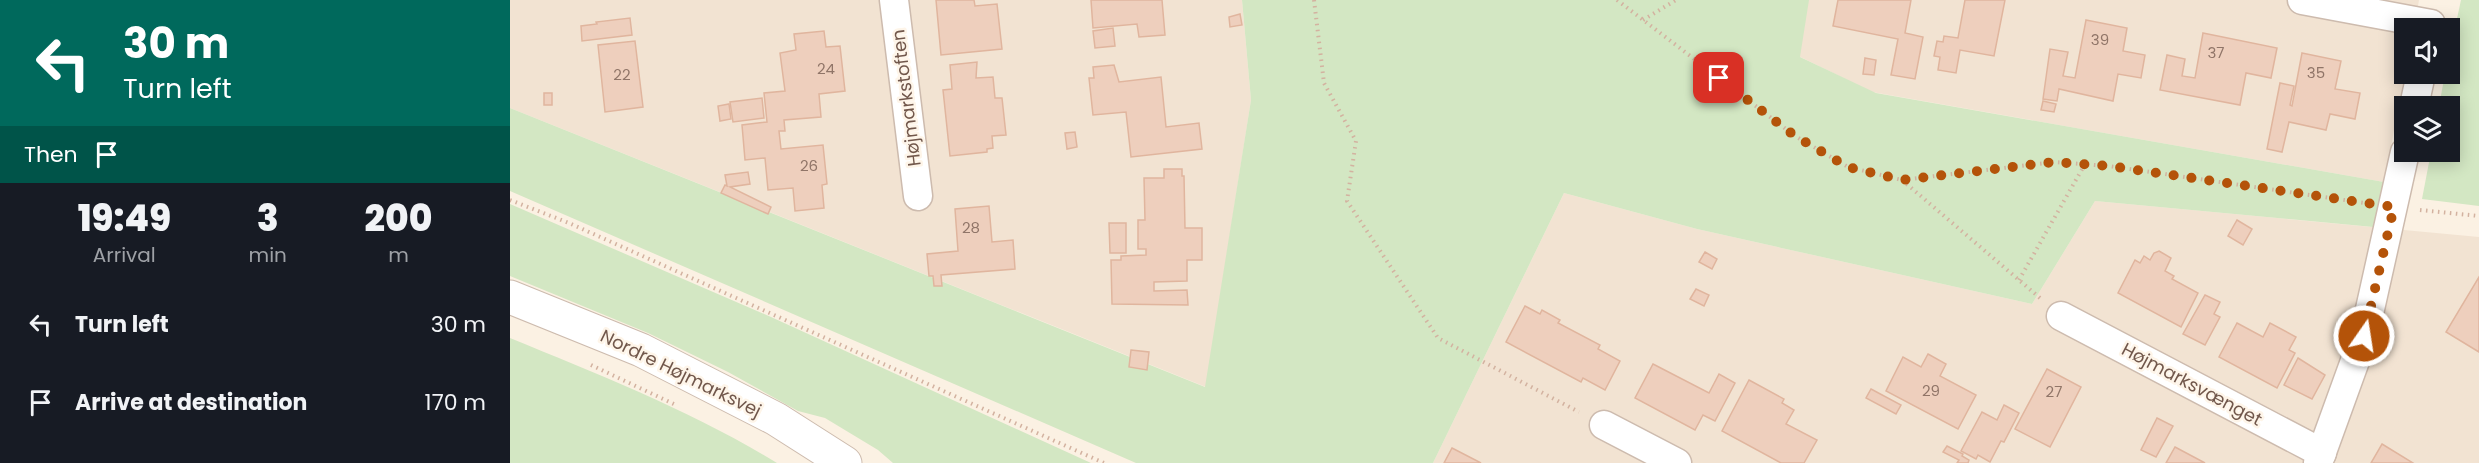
<!DOCTYPE html>
<meta charset="utf-8">
<style>
body{margin:0;font-family:Poppins,sans-serif;background:#20242c;color:#f1f3f6;height:100vh;display:flex;flex-direction:column;font-size:22px;white-space:nowrap}
*{box-sizing:border-box;margin:0}
p{font-size:20px;color:#9ea1a6}
.icon{flex:none;width:33px;height:33px;fill:none;stroke:currentColor;stroke-width:2;stroke-linecap:round;stroke-linejoin:round}
.map{position:relative;flex:1;overflow:hidden}
.sheet{display:flex;flex-direction:column;background:#171b24;width:510px}
.sheet>*{flex:none}
.banner{background:#00695c;color:#fff;overflow:hidden}
.tools{position:absolute;left:1884px;top:18px;display:grid;gap:12px}
.tools a{display:grid;place-items:center;width:66px;height:66px;border-radius:0px;background:#171b24;box-shadow:0 3px 15px #0003;font-size:30px}
.pin{position:absolute;display:grid;place-items:center;width:51px;height:51px;color:#fff;margin:-26px;border-radius:12px;box-shadow:0 3px 9px #0006}
.me{position:absolute;width:66px;margin:-33px;rotate:13deg;stroke-linejoin:round;filter:drop-shadow(0 0 4px #0008)}
.turn{display:flex;align-items:center;gap:21px;height:126px;padding:0 24px;font-size:27px}
.turn .icon{width:78px;height:78px;stroke-width:2.5}
.turn b{display:block;font-size:42px;line-height:51px}
.then{display:flex;align-items:center;height:57px;padding:0 24px;background:#0003;gap:12px;font-size:22px}
.eta{display:flex;justify-content:space-evenly;align-items:center;height:102px;text-align:center}
.eta b{font-size:36px;font-weight:800;line-height:42px}
ul{padding:0;list-style:none}
li{display:flex;align-items:center;gap:18px;height:78px;padding:0 24px}
li div{flex:1}
li b{display:block;font-size:22px}
li em{font-style:normal}
main{display:flex;flex:1;min-height:0}
.map>svg:first-child{display:block}
.residential{fill:#f2e3d2}
.green{fill:#d3e7c3}
.building{fill:#eecfbd;stroke:#e0b59e;stroke-width:1.5}
.lines{fill:none;stroke-linecap:round;stroke-linejoin:round}
.minor-casing{stroke:#cdbbae;stroke-width:31}
.tertiary-casing{stroke:#cdbbae;stroke-width:35}
.path{stroke:#d3b2a0;stroke-width:4;stroke-dasharray:1.5 4.5;stroke-linecap:butt}
.minor{stroke:#fff;stroke-width:28}
.tertiary{stroke:#fff;stroke-width:33}
.route{stroke:#b45309;stroke-width:10;stroke-dasharray:0 18}
.labels{text-anchor:middle;dominant-baseline:central;stroke-width:5;stroke-linejoin:round;paint-order:stroke}
.number-label{font-size:15px;fill:#907568}
.street-label{font-size:18px;fill:#71574b;stroke:#fef5e9}
</style>
<main>
<section class="sheet">
<div class="banner">
<div class="turn"><svg class="icon" aria-label="left" viewBox="0 0 24 24"><path d="M17 20v-9H6M10 6l-5 5 5 5"/></svg><div><b>30 m</b>Turn left</div></div>
<div class="then">Then<svg class="icon" aria-label="arrive" viewBox="0 0 24 24"><path d="M6 21V4h12l-3 4 3 4H6"/></svg></div>
</div>
<div class="eta">
<div><b>19:49</b><p>Arrival</p></div>
<div><b>3</b><p>min</p></div>
<div><b>200</b><p>m</p></div>
</div>
<ul>
<li><svg class="icon" aria-label="left" viewBox="0 0 24 24"><path d="M17 20v-9H6M10 6l-5 5 5 5"/></svg><div><b>Turn left</b></div><em>30 m</em></li>
<li><svg class="icon" aria-label="arrive" viewBox="0 0 24 24"><path d="M6 21V4h12l-3 4 3 4H6"/></svg><div><b>Arrive at destination</b></div><em>170 m</em></li>
</ul>
</section>
<div class="map">
<svg width="1969" height="463" viewBox="0 0 1969 463">
<rect width="100%" height="100%" fill="#fbf1e3"/>
<g class="residential">
<polygon points="0,0 732,0 741,100 696,387 0,108"/>
<polygon points="1248,0 1909,0 1904,28 1894,28 1895,74 1874,182 1362,92 1266,45"/>
<polygon points="1054,193 1187,229 1522,304 1585,201 1969,237 1969,463 923,463"/>
</g>
<g class="green">
<polygon points="732,0 1299,0 1290,57 1366,93 1874,182 1863,227 1585,201 1522,304 1187,229 1054,193 923,463 626,463 0,191 0,108 695,387 741,100"/>
<polygon points="1951,0 1969,0 1969,206 1912,199 1921,152 1940,152 1940,106 1929,106 1935,74 1940,74 1940,51"/>
<polygon points="0,204 261,317 581,463 383,463 368,450 315,418 288,411 218,372 138,333 0,276"/>
<path d="M0,338C90,375 184,412 267,463H0Z"/>
</g>
<g class="building">
<polygon points="426,0 464,0 465,6 487,4 492,49 431,55"/>
<polygon points="581,0 652,0 655,35 629,37 627,24 583,28"/>
<polygon points="1328,0 1401,0 1395,33 1413,37 1405,79 1381,75 1388,39 1323,26"/>
<polygon points="1455,0 1495,0 1484,56 1450,50 1446,73 1428,70 1430,57 1424,56 1427,41 1433,42 1434,36 1448,38"/>
<polygon points="730,14 732,25 720,27 719,17"/>
<polygon points="120,18 122,35 72,41 71,26 87,24 86,22"/>
<polygon points="1576,20 1617,28 1613,51 1635,55 1631,78 1608,74 1603,101 1549,89 1547,101 1533,99 1540,49 1558,52 1553,76 1565,78"/>
<polygon points="603,28 605,46 585,48 583,31"/>
<polygon points="314,31 316,47 330,46 335,91 309,94 311,117 274,120 275,131 269,131 271,149 313,145 317,184 312,185 314,208 285,211 283,188 258,190 255,158 235,160 232,125 257,122 254,93 275,91 270,53 286,50 284,34"/>
<polygon points="1693,33 1767,48 1761,78 1736,73 1730,105 1650,90 1657,55 1675,59 1672,76 1685,78"/>
<polygon points="125,41 133,107 95,112 88,45"/>
<polygon points="1792,53 1831,61 1825,89 1850,93 1845,119 1820,114 1816,130 1779,122 1772,152 1757,149 1770,83 1784,86 1780,105 1782,106"/>
<polygon points="1355,58 1366,60 1364,75 1353,74"/>
<polygon points="467,62 466,78 483,77 485,98 492,98 496,135 482,136 483,148 477,149 477,152 440,156 433,90 442,89 440,65"/>
<polygon points="604,65 609,82 651,77 656,127 689,123 692,149 621,157 616,112 583,115 579,78 584,78 583,67"/>
<rect x="34" y="93" width="8" height="12"/>
<polygon points="252,98 254,118 223,122 220,102"/>
<polygon points="1533,101 1546,104 1544,112 1531,110"/>
<polygon points="219,104 221,119 210,121 208,106"/>
<polygon points="565,132 567,147 557,149 555,133"/>
<polygon points="654,169 672,169 672,176 674,176 675,228 692,228 692,260 677,260 677,281 644,282 644,291 677,290 678,305 602,304 601,260 611,260 611,256 636,255 636,249 628,249 628,220 635,220 634,178 654,178"/>
<polygon points="238,172 240,184 220,187 261,207 258,214 211,193 215,185 217,186 215,175"/>
<polygon points="479,206 482,242 503,240 505,269 431,275 432,286 424,286 423,276 419,276 417,254 448,251 445,209"/>
<polygon points="1727,220 1742,229 1733,245 1718,236"/>
<polygon points="599,223 616,223 616,253 600,253"/>
<polygon points="1649,251 1661,258 1655,271 1664,276 1662,279 1688,293 1671,327 1608,293 1625,260 1630,263 1634,256 1640,260 1644,253"/>
<polygon points="1195,252 1207,259 1202,269 1189,262"/>
<polygon points="1969,277 1969,352 1936,332"/>
<polygon points="1186,289 1199,295 1194,306 1180,299"/>
<polygon points="1695,295 1710,302 1704,314 1710,317 1695,345 1673,334"/>
<polygon points="1015,306 1030,314 1032,310 1050,320 1048,323 1090,345 1088,349 1110,361 1095,390 1073,378 1071,382 996,342"/>
<polygon points="1727,323 1753,337 1760,323 1786,337 1779,350 1785,353 1767,388 1709,357"/>
<polygon points="621,350 639,352 637,370 619,367"/>
<polygon points="1418,354 1436,364 1430,376 1466,395 1448,429 1376,391 1393,357 1411,367"/>
<polygon points="1788,358 1815,375 1802,399 1774,385"/>
<polygon points="1143,364 1199,393 1209,374 1225,383 1205,421 1193,415 1185,430 1125,398"/>
<polygon points="1537,369 1571,387 1540,447 1505,429"/>
<polygon points="1239,380 1274,399 1272,403 1284,410 1276,424 1307,440 1294,463 1271,463 1212,431"/>
<polygon points="1361,389 1391,405 1386,414 1356,398"/>
<polygon points="1494,405 1509,413 1494,442 1491,441 1480,462 1468,455 1466,459 1451,451 1472,412 1487,420"/>
<polygon points="1647,418 1663,426 1646,457 1631,450"/>
<polygon points="1872,444 1903,463 1861,463"/>
<polygon points="1437,446 1453,454 1452,456 1459,460 1458,463 1447,463 1449,460 1433,452"/>
<polygon points="1665,447 1695,463 1656,463"/>
<polygon points="942,448 971,463 934,463"/>
</g>
<g class="lines">
<g class="minor-casing">
<g id="minor">
<polyline points="384,0 408,196"/>
<polyline points="1792,0 1921,24"/>
<polyline points="1904,106 1911,74"/>
<polyline points="1551,316 1812,453"/>
<polyline points="1094,425 1167,463"/>
<polyline points="1808,463 1854,336 1895,152"/>
</g>
</g>
<g class="tertiary-casing">
<polyline id="tertiary" points="0,297 131,350 266,419 335,463"/>
</g>
<g class="path">
<polyline points="804,0 814,83 846,141 837,201 928,338 1069,412"/>
<polyline points="1107,0 1285,136 1338,167 1392,180 1544,162 1599,166 1855,203"/>
<polyline points="1133,20 1166,0"/>
<polyline points="1392,180 1530,298"/>
<polyline points="0,200 59,223 594,463"/>
<polyline points="1910,210 1969,216"/>
<polyline points="1509,280 1575,164"/>
<polyline points="81,365 166,405"/>
</g>
<use href="#minor" class="minor"/>
<use href="#tertiary" class="tertiary"/>
</g>
<g class="lines">
<polyline class="route" points="1209,78 1285,136 1338,167 1392,180 1544,162 1599,166 1884,207 1854,336"/>
</g>
<g class="labels">
<g class="number-label">
<text x="1590" y="39">39</text>
<text x="1706" y="52">37</text>
<text x="316" y="68">24</text>
<text x="1806" y="72">35</text>
<text x="112" y="74">22</text>
<text x="299" y="165">26</text>
<text x="461" y="227">28</text>
<text x="1421" y="390">29</text>
<text x="1544" y="391">27</text>
</g>
<g class="street-label">
<text transform="translate(396 98) rotate(-97)">Højmarkstoften</text>
<text transform="translate(171 373) rotate(26)">Nordre Højmarksvej</text>
<text transform="translate(1682 384) rotate(28)">Højmarksvænget</text>
</g>
</g>
</svg>
<div class="tools">
<a><svg class="icon" aria-label="sound" viewBox="0 0 24 24"><path d="M4 9h4l5-4v14l-5-4H4zM17 9q2 3 0 6"/></svg></a>
<a><svg class="icon" aria-label="layers" viewBox="0 0 24 24"><path d="M12 4l9 5-9 5-9-5zM3 14l9 5 9-5"/></svg></a>
</div>
<div class="pin" style="left:1209px;top:78px;background:#d93025"><svg class="icon" aria-label="arrive" viewBox="0 0 24 24"><path d="M6 21V4h12l-3 4 3 4H6"/></svg></div>
<svg class="me" style="left:1854px;top:336px" viewBox="-20 -20 40 40"><circle r="17" fill="#b45309" stroke="#fff" stroke-width="3"/><path d="M0-11L8 9 0 5-8 9z" fill="#fff"/></svg>
</div>
</main>
